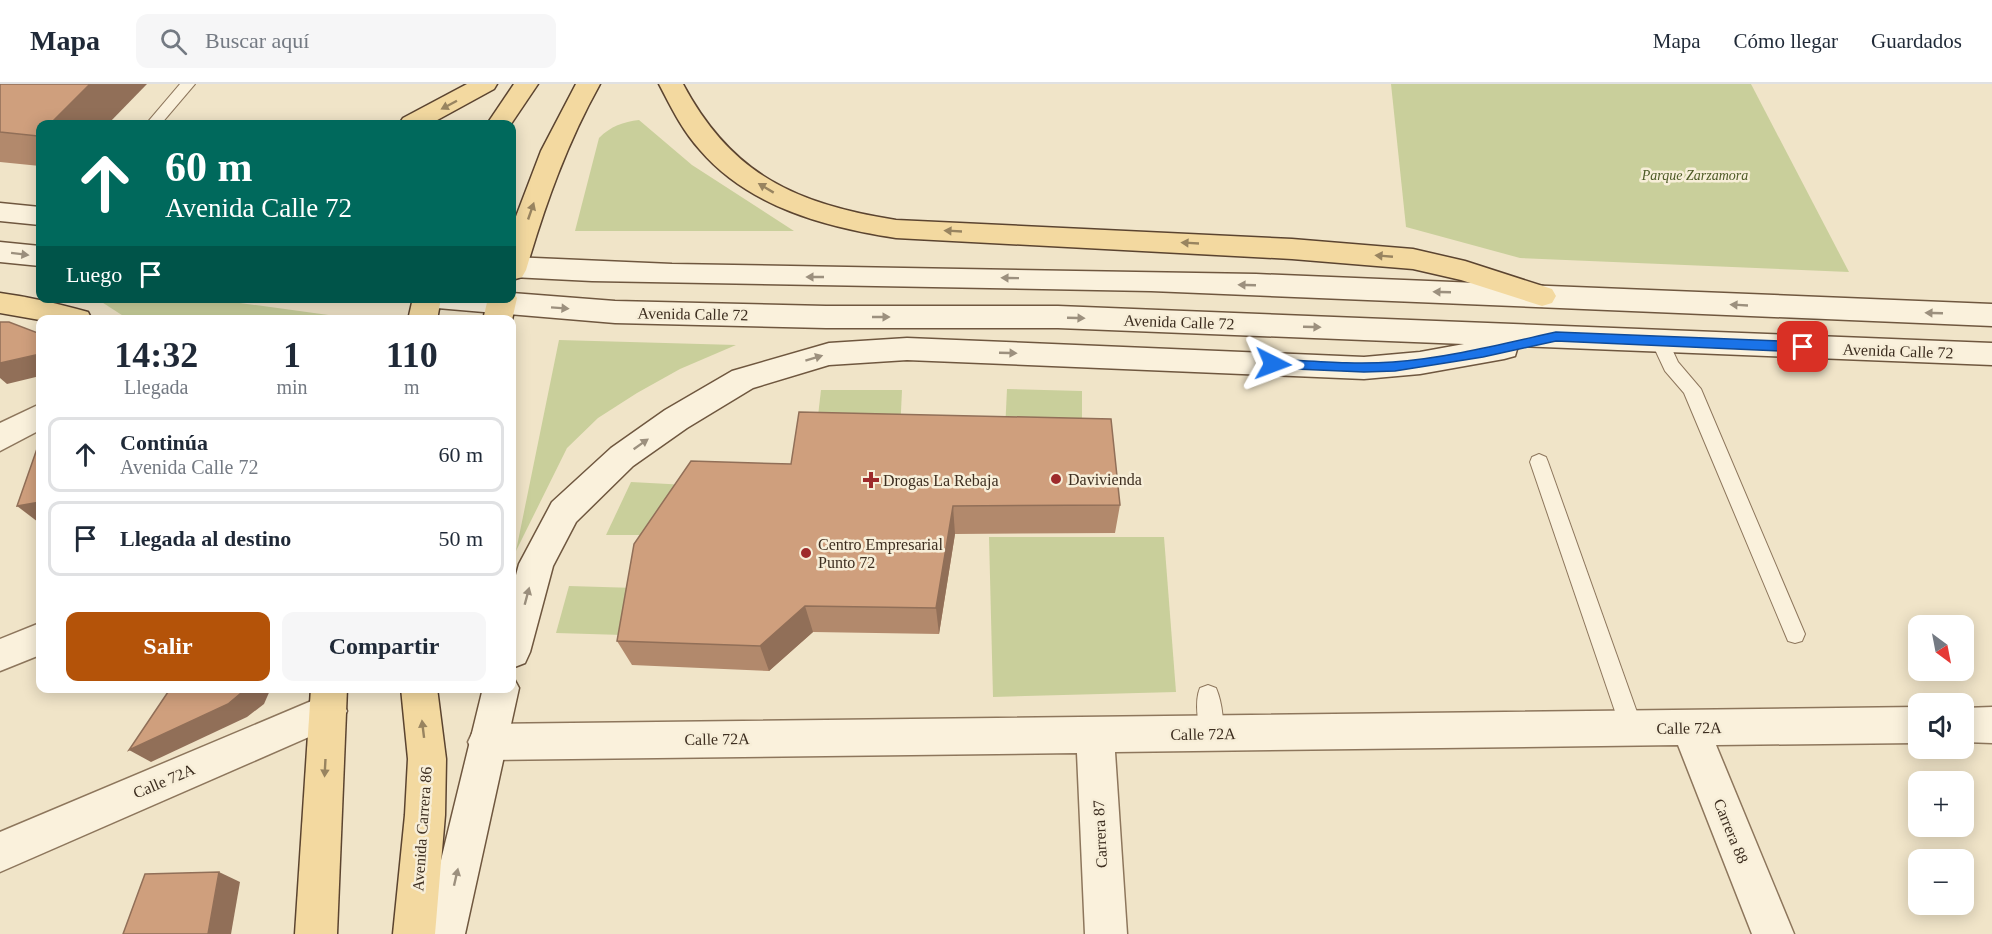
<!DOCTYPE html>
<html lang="es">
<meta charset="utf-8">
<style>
body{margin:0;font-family:"Times New Roman",serif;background:#f6f6f7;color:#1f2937;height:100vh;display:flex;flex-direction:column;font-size:22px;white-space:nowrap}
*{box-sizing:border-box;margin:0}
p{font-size:20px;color:#747a83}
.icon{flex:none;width:33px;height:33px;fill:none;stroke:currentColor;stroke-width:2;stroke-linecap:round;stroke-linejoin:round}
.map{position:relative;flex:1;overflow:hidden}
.details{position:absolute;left:36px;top:231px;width:480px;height:378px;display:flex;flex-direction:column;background:#fff;border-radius:12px;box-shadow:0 3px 15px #0003}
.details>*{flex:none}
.banner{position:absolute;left:36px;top:36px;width:480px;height:183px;border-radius:12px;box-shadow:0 3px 15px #0003;background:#00695c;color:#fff;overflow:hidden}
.needle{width:39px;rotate:148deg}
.tools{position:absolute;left:1908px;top:531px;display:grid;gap:12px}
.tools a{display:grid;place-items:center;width:66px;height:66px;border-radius:12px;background:#fff;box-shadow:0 3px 15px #0003;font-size:30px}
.pin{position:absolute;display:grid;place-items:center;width:51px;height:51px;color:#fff;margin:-26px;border-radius:12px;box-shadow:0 3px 9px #0006}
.me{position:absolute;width:66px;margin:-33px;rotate:93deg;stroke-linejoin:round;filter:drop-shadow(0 0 4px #0008)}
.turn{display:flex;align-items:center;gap:21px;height:126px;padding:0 30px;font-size:27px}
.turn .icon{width:78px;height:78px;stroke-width:2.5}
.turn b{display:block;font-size:42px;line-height:51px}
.then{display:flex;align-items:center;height:57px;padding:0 30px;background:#0003;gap:12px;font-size:22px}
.eta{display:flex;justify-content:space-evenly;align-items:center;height:102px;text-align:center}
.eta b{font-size:36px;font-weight:700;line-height:42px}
.cta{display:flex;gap:12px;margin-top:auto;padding:12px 30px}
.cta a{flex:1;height:69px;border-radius:12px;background:#b45309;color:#fff;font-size:24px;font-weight:700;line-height:69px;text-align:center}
.cta a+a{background:#f6f6f7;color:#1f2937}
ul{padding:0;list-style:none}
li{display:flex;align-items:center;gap:18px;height:75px;margin:0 12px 9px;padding:0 18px;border:3px solid #e0e1e3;border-radius:12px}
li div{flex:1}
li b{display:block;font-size:22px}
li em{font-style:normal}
header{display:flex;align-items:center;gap:36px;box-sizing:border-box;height:84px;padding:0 30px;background:#fff;border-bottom:2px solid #e0e1e3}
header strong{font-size:28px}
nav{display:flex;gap:33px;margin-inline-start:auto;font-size:21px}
.search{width:420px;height:54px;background:#f6f6f7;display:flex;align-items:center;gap:15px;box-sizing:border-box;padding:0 21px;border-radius:12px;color:#747a83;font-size:22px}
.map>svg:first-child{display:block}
.green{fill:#c9cf9b}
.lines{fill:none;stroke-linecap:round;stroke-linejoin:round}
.service-casing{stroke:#8d765c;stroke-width:2}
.minor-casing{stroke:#8d765c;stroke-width:3}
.secondary-casing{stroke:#6f573f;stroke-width:3}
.primary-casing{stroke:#5b4430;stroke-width:3}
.service{fill:#faf1dc;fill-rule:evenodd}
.minor{fill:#faf1dc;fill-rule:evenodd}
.secondary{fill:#faf1dc;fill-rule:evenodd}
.primary{fill:#f3d9a0;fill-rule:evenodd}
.wall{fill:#b2896c}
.shaded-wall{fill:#916f58}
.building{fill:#cf9f7d;stroke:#916f58;stroke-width:1.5}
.oneway{fill:#988460}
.oneway2{fill:#9c907e}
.route{fill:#1a73e8;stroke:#114b97;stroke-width:1.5}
.poi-dot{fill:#9e2a2b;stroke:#f7eed8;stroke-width:2}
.labels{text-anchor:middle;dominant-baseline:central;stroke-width:5;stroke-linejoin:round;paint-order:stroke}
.far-park-label{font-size:14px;font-style:italic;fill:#4d5a26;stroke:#f7eed8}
.street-label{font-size:16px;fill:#3d2e20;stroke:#f7eed8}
.poi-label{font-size:16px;fill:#3d2e20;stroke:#f7eed8;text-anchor:start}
</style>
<header>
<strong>Mapa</strong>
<div class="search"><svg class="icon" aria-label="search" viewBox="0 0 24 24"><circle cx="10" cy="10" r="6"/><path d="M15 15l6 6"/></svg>Buscar aquí</div>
<nav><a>Mapa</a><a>Cómo llegar</a><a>Guardados</a></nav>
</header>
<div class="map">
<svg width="1992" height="850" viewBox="0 0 1992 850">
<rect width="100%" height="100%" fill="#f0e4c8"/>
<g class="green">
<polygon points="1391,0 1751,0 1849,188 1520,174 1406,143"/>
<path d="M639,36L692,81L794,147H575L599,54C611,42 623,38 639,36Z"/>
<polygon points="97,215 211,215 343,233 342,236 128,235"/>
<polygon points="559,256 736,261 680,285 637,309 598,334 567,364 516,467"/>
<polygon points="1007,305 1082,307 1082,349 1005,347"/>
<polygon points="821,306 902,306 900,349 816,349"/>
<polygon points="631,398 687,401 664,451 606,451"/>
<polygon points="989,453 1164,453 1176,608 993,613"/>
<polygon points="569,502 636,504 623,551 556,549"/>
</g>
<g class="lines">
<g class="service-casing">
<g id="service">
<polygon points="180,0 195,0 161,40 146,40"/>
<polygon points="1660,250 1666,252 1678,278 1701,305 1805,550 1802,557 1795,559 1788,557 1684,309 1665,287 1651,257 1654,252"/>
<polygon points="1539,370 1546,373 1548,378 1643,645 1640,652 1632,655 1624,652 1621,645 1530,378 1532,373"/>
<path d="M1208,601L1216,604C1222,618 1226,644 1220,657L1212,660L1204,657C1198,644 1194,618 1200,604Z"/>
</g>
</g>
<g class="minor-casing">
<g id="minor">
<polygon points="40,320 40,346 0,367 0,339"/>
<polygon points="40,539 40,571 0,587 0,555"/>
<polygon points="328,610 341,615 347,627 341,639 0,788 0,748"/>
<polygon points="1918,623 1918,659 1716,661 1794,850 1752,850 1678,661 1115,668 1127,850 1085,850 1077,669 487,676 474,671 468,658 474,645 487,640"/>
<polygon points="1992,623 1992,659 1964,658 1964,624"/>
</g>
</g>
<g class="secondary-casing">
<g id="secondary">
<polygon points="0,119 40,123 40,141 0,137"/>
<polygon points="0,158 40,162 40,182 0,178"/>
<polygon points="512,173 672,180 1256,190 1992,220 1992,242 1151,207 592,197 512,193"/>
<polygon points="512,209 615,217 826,222 1058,222 1992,259 1992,281 1518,262 1515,272 1504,275 1420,290 1364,295 907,276 829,281 753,304 687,344 633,382 576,438 553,482 530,568 525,579 512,584 512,506 519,480 552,418 611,364 665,326 732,287 829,259 907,254 1364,273 1420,268 1464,260 1058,244 826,244 615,239 437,224 427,221 423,214 512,214"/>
<polygon points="512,591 519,604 465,850 423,850 483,604 512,604"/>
</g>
</g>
<g class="primary-casing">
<g id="primary">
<polygon points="467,0 497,0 494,5 430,40 399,40 403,34"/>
<polygon points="514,0 538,0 511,40 487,40"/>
<path d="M576,0H600C567,59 545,121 526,186L522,193L512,196V143L541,67Z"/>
<path d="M659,0H683C732,92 797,120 896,136L1292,155L1413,165L1465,177L1552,205L1556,212L1552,219L1542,222L1461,196L1413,185L1292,175L896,154C825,143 749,123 700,66C682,46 671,23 659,0Z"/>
<polygon points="512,206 517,214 512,236 483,236 488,214 512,214"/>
<path d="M0,209C30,213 59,220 88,228L92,236H40L0,229Z"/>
<polygon points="413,214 441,214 437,236 408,236"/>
<polygon points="311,604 347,604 337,850 295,850"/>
<polygon points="401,604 437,604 446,675 445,731 435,850 393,850 405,731 408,675"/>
</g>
</g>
<use href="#service" class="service"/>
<use href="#minor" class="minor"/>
<use href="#secondary" class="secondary"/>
<use href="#primary" class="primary"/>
</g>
<g class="wall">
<polygon points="0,0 40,40 40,82 0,78"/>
<polygon points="691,377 1120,421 1115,449 955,450 939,550 813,548 769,587 632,581 617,557"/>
</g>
<g class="shaded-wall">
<polygon points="90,0 147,0 108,40 50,40"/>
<polygon points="40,270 40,292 7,300 0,294 0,279"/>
<polygon points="40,418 40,437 38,438 17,422"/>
<polygon points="953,422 955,450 939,550 936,524"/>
<polygon points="805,522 813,548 769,587 760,562"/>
<polygon points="247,604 271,604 264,620 247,633 151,678 129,666"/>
<polygon points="219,788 240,798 231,850 208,850"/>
</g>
<g class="building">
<polygon points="0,0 90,0 50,40 40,40 40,50 38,52 0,48"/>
<polygon points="0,238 9,238 38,249 40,253 40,270 0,279"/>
<polygon points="799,328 1111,335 1120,421 953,422 936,524 805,522 760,562 617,557 634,460 691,377 791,380"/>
<polygon points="39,359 40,359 40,418 17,422"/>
<polygon points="183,604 247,604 228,620 129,666 168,608"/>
<polygon points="219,788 208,850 123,850 145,790"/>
</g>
<defs><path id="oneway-solid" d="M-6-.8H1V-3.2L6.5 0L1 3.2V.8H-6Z" transform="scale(1.5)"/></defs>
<g class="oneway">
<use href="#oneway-solid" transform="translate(449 21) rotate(152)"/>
<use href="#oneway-solid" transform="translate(766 104) rotate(-149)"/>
<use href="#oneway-solid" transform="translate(531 127) rotate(-71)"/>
<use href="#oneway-solid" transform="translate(953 147) rotate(-177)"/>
<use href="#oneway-solid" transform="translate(1190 159) rotate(-177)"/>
<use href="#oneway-solid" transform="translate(1384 172) rotate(-175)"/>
<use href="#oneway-solid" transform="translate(423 645) rotate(-97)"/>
<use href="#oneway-solid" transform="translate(325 684) rotate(93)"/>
</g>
<g class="oneway2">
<use href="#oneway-solid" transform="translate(20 170) rotate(7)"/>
<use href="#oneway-solid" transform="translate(815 193) rotate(180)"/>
<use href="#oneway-solid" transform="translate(1010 194) rotate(-179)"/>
<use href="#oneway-solid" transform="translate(1247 201) rotate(-178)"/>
<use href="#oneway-solid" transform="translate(1442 208) rotate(-178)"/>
<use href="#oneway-solid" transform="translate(1739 221) rotate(-177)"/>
<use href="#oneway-solid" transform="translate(560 224) rotate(4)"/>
<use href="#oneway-solid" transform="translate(1934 229) rotate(-178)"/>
<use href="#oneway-solid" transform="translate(881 233)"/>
<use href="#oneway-solid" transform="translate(1076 234) rotate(2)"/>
<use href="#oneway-solid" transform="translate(1312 243) rotate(2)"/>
<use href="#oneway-solid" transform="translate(1008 269) rotate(2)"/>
<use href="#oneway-solid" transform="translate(814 274) rotate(-17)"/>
<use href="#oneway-solid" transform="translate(641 360) rotate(-35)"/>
<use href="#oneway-solid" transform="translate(527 512) rotate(-75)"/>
<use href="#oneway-solid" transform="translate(456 793) rotate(-77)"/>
</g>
<path class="route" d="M1556,248L1803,258L1809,263L1803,268L1556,257L1483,273L1395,287L1364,288L1273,284L1267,280L1273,275C1313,277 1353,281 1393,278C1447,274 1502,260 1556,248Z"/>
<g class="poi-dot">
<circle cx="1056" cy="395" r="6"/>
<path d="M868 387h6v6h6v6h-6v6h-6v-6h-6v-6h6z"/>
<circle cx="806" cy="469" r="6"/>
</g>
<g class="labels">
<g class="far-park-label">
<text x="1695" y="91">Parque Zarzamora</text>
</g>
<g class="street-label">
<text transform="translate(693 230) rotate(1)">Avenida Calle 72</text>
<text transform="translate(1179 238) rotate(2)">Avenida Calle 72</text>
<text transform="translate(1898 267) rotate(2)">Avenida Calle 72</text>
<text transform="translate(1689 644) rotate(-1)">Calle 72A</text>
<text transform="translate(1203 650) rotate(-1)">Calle 72A</text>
<text transform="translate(717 655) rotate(-1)">Calle 72A</text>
<text transform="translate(164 697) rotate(-23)">Calle 72A</text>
<text transform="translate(422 745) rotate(-86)">Avenida Carrera 86</text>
<text transform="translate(1731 747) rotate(68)">Carrera 88</text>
<text transform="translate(1100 750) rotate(-93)">Carrera 87</text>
</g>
<g class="poi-label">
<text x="1068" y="395">Davivienda</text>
<text x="883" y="396">Drogas La Rebaja</text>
<text x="818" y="460">Centro Empresarial<tspan x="818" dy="18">Punto 72</tspan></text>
</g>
</g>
</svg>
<div class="tools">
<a><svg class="needle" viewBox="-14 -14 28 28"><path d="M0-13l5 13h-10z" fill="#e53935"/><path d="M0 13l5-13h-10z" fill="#747a83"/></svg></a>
<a><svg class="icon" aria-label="sound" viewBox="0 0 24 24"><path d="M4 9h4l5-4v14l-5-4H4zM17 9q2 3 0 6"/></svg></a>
<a>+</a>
<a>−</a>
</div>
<div class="pin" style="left:1803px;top:263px;background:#d93025"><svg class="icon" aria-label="arrive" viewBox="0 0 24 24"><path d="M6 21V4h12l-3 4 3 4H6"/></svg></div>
<svg class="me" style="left:1273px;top:280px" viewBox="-20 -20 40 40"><path d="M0-17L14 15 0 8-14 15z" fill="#1a73e8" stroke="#fff" stroke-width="4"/></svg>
<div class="banner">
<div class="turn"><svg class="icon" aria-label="ahead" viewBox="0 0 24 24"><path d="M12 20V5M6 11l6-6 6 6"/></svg><div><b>60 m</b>Avenida Calle 72</div></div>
<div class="then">Luego<svg class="icon" aria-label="arrive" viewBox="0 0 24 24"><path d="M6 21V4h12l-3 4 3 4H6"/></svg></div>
</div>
<section class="details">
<div class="eta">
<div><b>14:32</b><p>Llegada</p></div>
<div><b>1</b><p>min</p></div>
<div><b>110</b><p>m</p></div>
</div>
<ul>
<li><svg class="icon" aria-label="ahead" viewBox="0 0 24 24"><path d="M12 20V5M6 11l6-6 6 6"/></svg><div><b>Continúa</b><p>Avenida Calle 72</p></div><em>60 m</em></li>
<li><svg class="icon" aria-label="arrive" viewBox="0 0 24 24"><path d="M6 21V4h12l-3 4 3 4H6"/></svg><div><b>Llegada al destino</b></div><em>50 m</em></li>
</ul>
<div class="cta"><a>Salir</a><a>Compartir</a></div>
</section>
</div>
